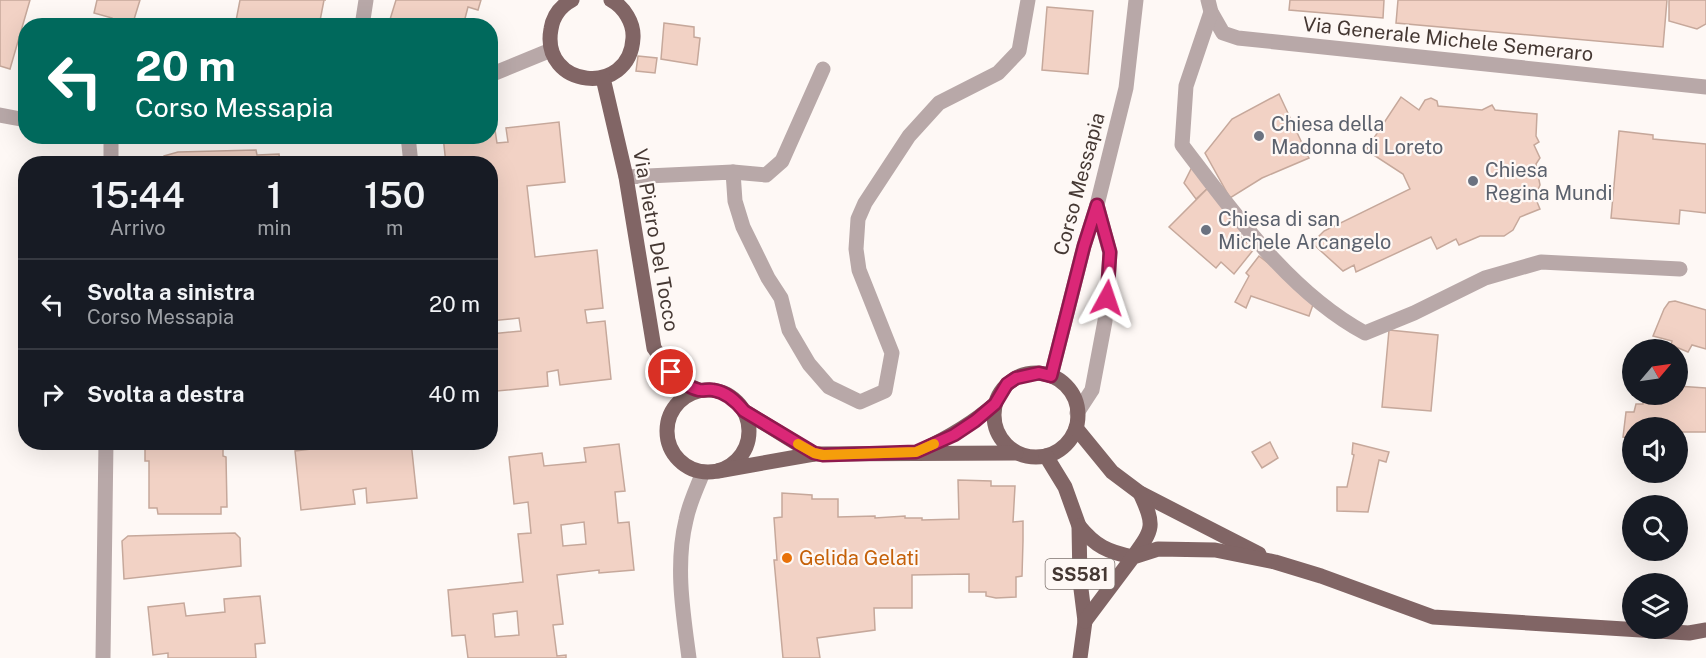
<!DOCTYPE html>
<html lang="it">
<style>
body{margin:0;font-family:"Public Sans",sans-serif;background:#242831;color:#f1f3f6;height:100vh;display:flex;flex-direction:column;font-size:22px;white-space:nowrap}
*{box-sizing:border-box;margin:0}
p{font-size:20px;color:#9ea1a6}
.icon{flex:none;width:33px;height:33px;fill:none;stroke:currentColor;stroke-width:2;stroke-linecap:round;stroke-linejoin:round}
.map{position:relative;flex:1;overflow:hidden}
.side{position:absolute;left:18px;top:156px;width:480px;height:294px;display:flex;flex-direction:column;background:#171b24;border-radius:24px;box-shadow:0 6px 24px #0002}
.side>*{flex:none}
.top-card{position:absolute;left:18px;top:18px;width:480px;height:126px;border-radius:24px;box-shadow:0 6px 24px #0002;background:#00695c;color:#fff;overflow:hidden}
.needle{width:39px;rotate:61deg}
.tools{position:absolute;left:1622px;top:339px;display:grid;gap:12px}
.tools a{display:grid;place-items:center;width:66px;height:66px;border-radius:50%;background:#171b24;box-shadow:0 6px 24px #0002;font-size:30px}
.pin{position:absolute;display:grid;place-items:center;width:51px;height:51px;color:#fff;margin:-26px;border:3px solid #fff;border-radius:50%;box-shadow:0 2px 6px #0007}
.me{position:absolute;width:66px;margin:-33px;rotate:5deg;stroke-linejoin:round;filter:drop-shadow(0 0 4px #0008)}
.turn{display:flex;align-items:center;gap:21px;height:126px;padding:0 18px;font-size:27px}
.turn .icon{width:78px;height:78px;stroke-width:2.5}
.turn b{display:block;font-size:42px;line-height:51px}
.eta{display:flex;justify-content:space-evenly;align-items:center;height:102px;text-align:center}
.eta b{font-size:36px;font-weight:600;line-height:42px}
ul{padding:0;list-style:none}
li{display:flex;align-items:center;gap:18px;height:90px;padding:0 18px;border-top:2px solid #363941}
li div{flex:1}
li b{display:block;font-size:22px}
li em{font-style:normal}
.map>svg:first-child{display:block}
.building{fill:#f2d2c5;stroke:#c6a89b;stroke-width:1.5;fill-rule:evenodd}
.lines{fill:none;stroke-linecap:round;stroke-linejoin:round}
.minor{stroke:#b8a8a8;stroke-width:15}
.major{stroke:#816565;stroke-width:15}
.route-casing{stroke:#8e194d;stroke-width:15}
.route{stroke:#db2777;stroke-width:10}
.slow{stroke:#f59e0b;stroke-width:10}
.worship-dot{fill:#6b7280;stroke:#fef8f5;stroke-width:2}
.food-dot{fill:#e8710a;stroke:#fef8f5;stroke-width:2}
.labels{text-anchor:middle;dominant-baseline:central;stroke-width:4.5;stroke-linejoin:round;paint-order:stroke}
.shield{fill:#fef8f5;stroke:#7c726d;stroke-width:1.5}
.shield-label{font-size:18px;font-weight:bold;fill:#453833}
.street-label{font-size:20px;fill:#453833;stroke:#fef8f5}
.worship-label{font-size:20px;fill:#5b616d;stroke:#fef8f5;text-anchor:start}
.food-label{font-size:20px;fill:#c56008;stroke:#fef8f5;text-anchor:start}
</style>
<div class="map">
<svg width="1706" height="658" viewBox="0 0 1706 658">
<rect width="100%" height="100%" fill="#fef8f5"/>
<g class="building">
<polygon points="0,0 30,0 10,69 0,66"/>
<polygon points="97,0 140,0 132,26 110,26 112,18 94,13"/>
<polygon points="240,0 326,0 324,0 319,26 235,26"/>
<polygon points="396,0 481,0 478,10 468,7 463,26 440,21 439,26 388,26"/>
<polygon points="1290,0 1384,0 1383,18 1289,10"/>
<polygon points="1398,0 1667,0 1663,47 1396,23"/>
<polygon points="1669,0 1706,0 1706,24 1697,29 1669,21"/>
<polygon points="1047,7 1093,11 1088,74 1042,70"/>
<polygon points="664,23 694,27 694,37 700,38 697,65 661,59"/>
<polygon points="638,56 657,58 655,73 636,71"/>
<polygon points="1279,94 1309,158 1262,178 1230,198 1205,153 1232,119"/>
<polygon points="1401,97 1419,110 1425,100 1431,98 1437,101 1438,106 1482,110 1492,105 1495,110 1537,114 1536,136 1539,142 1534,145 1540,158 1536,164 1540,185 1535,197 1540,209 1520,217 1513,230 1504,236 1480,236 1459,245 1456,239 1437,249 1431,237 1356,272 1354,265 1343,271 1312,243 1324,231 1410,189 1403,174 1366,150"/>
<polygon points="559,122 565,182 527,186 535,257 597,250 603,308 585,310 587,323 605,321 611,379 560,385 558,370 547,372 548,386 497,391 491,334 521,331 519,318 490,321 490,164 446,164 443,136 490,136 490,131 495,130 497,143 508,142 506,128"/>
<polygon points="1619,131 1653,135 1653,139 1706,144 1706,213 1680,210 1679,224 1611,218"/>
<polygon points="256,150 257,155 279,154 280,164 156,164 164,156 178,152"/>
<polygon points="1193,165 1209,187 1196,199 1184,183"/>
<polygon points="1209,187 1242,232 1240,236 1254,249 1234,274 1221,262 1216,268 1169,227"/>
<polygon points="1259,256 1315,299 1309,316 1251,296 1246,308 1235,302 1249,276 1246,273"/>
<polygon points="1675,301 1706,310 1706,349 1692,345 1688,352 1671,345 1672,341 1653,336 1664,309 1669,302"/>
<polygon points="1389,330 1438,335 1431,411 1382,407"/>
<polygon points="1677,386 1706,388 1706,432 1677,432 1677,428 1632,428 1632,438 1623,437 1626,412 1634,412 1636,404 1643,404 1644,394 1677,394"/>
<polygon points="145,442 223,442 223,456 226,457 227,507 221,507 221,514 158,514 157,508 149,508 149,461 145,461"/>
<polygon points="327,442 411,442 417,498 367,503 366,488 353,490 355,504 301,510 295,451 327,447"/>
<polygon points="1270,442 1278,458 1262,468 1252,452"/>
<polygon points="1353,443 1389,452 1386,462 1379,460 1368,512 1337,511 1337,487 1347,487 1354,455 1352,454"/>
<path d="M619,444L625,491L615,492L618,523L629,522L634,570L599,573V570L557,575L563,624L553,625L557,656L566,655V658H468L465,635L452,636L448,590L523,582L518,534L531,533L528,502L514,504L509,457L542,453L544,466L586,462L584,448ZM584,522L586,544L563,546L561,525ZM517,611L519,635L495,637L493,614Z"/>
<polygon points="958,480 991,481 991,486 1015,486 1013,522 1023,521 1023,541 1022,576 1016,577 1016,597 996,598 986,596 986,592 969,592 969,574 912,575 912,608 874,608 875,630 817,638 820,658 783,658 774,560 777,560 774,518 782,517 782,493 812,495 812,499 838,499 838,517 875,516 875,518 905,516 905,518 922,518 922,520 959,519"/>
<polygon points="235,533 240,538 241,566 124,579 122,541 128,536"/>
<polygon points="260,596 265,643 255,644 256,658 168,658 168,653 153,655 148,607 184,603 186,616 225,612 224,599"/>
</g>
<g class="lines">
<g class="minor">
<polyline points="1208,0 1211,12 1223,33 1238,38 1706,87"/>
<path d="M1211,12L1186,86L1182,145C1233,212 1289,292 1365,333L1414,313L1485,278L1541,262L1680,269"/>
<polyline points="362,26 366,0"/>
<polyline points="490,75 551,50"/>
<polyline points="0,115 26,120"/>
<polyline points="111,136 111,164"/>
<polyline points="408,136 411,164"/>
<polyline points="733,172 766,175 782,161 823,69"/>
<polyline points="626,177 733,172 735,201 743,227 768,278 781,298 789,330 809,364 829,387 860,402 885,391 892,353 859,270 856,249 858,219 865,203 909,136 939,103 998,73 1019,51 1028,0"/>
<polyline points="1051,376 1084,246 1097,205 1126,88 1136,0"/>
<polyline points="1077,413 1092,390 1105,321 1110,253 1097,205"/>
<polyline points="103,658 106,442"/>
<path d="M689,658C683,613 675,565 686,520C689,504 697,488 703,472"/>
</g>
<g class="major">
<path d="M572,0C561,6 553,16 551,29C540,88 630,98 633,38C634,23 624,7 611,0"/>
<polyline points="603,78 626,177 654,348 671,372 683,383 699,390"/>
<circle cx="1036" cy="415" r="42"/>
<circle cx="708" cy="431" r="41"/>
<polyline points="744,411 814,454"/>
<polyline points="1076,428 1112,472 1140,493 1259,554"/>
<path d="M922,450C950,437 972,424 995,404"/>
<polyline points="1046,456 1065,487 1079,526 1080,581 1085,621 1080,658"/>
<polyline points="718,471 814,454 1016,453"/>
<path d="M1079,526C1095,546 1108,552 1133,557C1154,528 1155,526 1140,493"/>
<polyline points="1085,621 1133,557 1158,549 1215,550 1275,562 1321,576 1433,617 1689,633 1706,630"/>
</g>
</g>
<g class="lines">
<g class="route-casing">
<path id="route" d="M671,372C679,379 688,388 699,390C703,391 708,389 713,390C726,392 735,400 744,411L814,453L823,455L916,452L954,435L975,421L995,404L1007,384L1016,378L1039,373L1051,376L1084,246L1097,205L1110,252L1107,298"/>
</g>
<use href="#route" class="route"/>
<polyline class="slow" points="798,444 814,453 823,455 916,452 934,444"/>
</g>
<g class="worship-dot">
<circle cx="1259" cy="136" r="6"/>
<circle cx="1473" cy="181" r="6"/>
<circle cx="1206" cy="230" r="6"/>
</g>
<circle class="food-dot" cx="787" cy="558" r="6"/>
<g class="labels">
<rect class="shield" x="1045.5" y="559" width="69" height="30" rx="4.5"/>
<g class="shield-label">
<text x="1080" y="574">SS581</text>
</g>
<g class="street-label">
<text transform="translate(1448 39) rotate(6)">Via Generale Michele Semeraro</text>
<text transform="translate(1079 184) rotate(-75)">Corso Messapia</text>
<text transform="translate(656 240) rotate(80)">Via Pietro Del Tocco</text>
</g>
<g class="worship-label">
<text x="1271" y="124">Chiesa della<tspan x="1271" dy="23">Madonna di Loreto</tspan></text>
<text x="1485" y="170">Chiesa<tspan x="1485" dy="23">Regina Mundi</tspan></text>
<text x="1218" y="219">Chiesa di san<tspan x="1218" dy="23">Michele Arcangelo</tspan></text>
</g>
<g class="food-label">
<text x="799" y="558">Gelida Gelati</text>
</g>
</g>
</svg>
<div class="tools">
<a><svg class="needle" viewBox="-14 -14 28 28"><path d="M0-13l5 13h-10z" fill="#e53935"/><path d="M0 13l5-13h-10z" fill="#9ea1a6"/></svg></a>
<a><svg class="icon" aria-label="sound" viewBox="0 0 24 24"><path d="M4 9h4l5-4v14l-5-4H4zM17 9q2 3 0 6"/></svg></a>
<a><svg class="icon" aria-label="search" viewBox="0 0 24 24"><circle cx="10" cy="10" r="6"/><path d="M15 15l6 6"/></svg></a>
<a><svg class="icon" aria-label="layers" viewBox="0 0 24 24"><path d="M12 4l9 5-9 5-9-5zM3 14l9 5 9-5"/></svg></a>
</div>
<div class="pin" style="left:671px;top:372px;background:#d93025"><svg class="icon" aria-label="arrive" viewBox="0 0 24 24"><path d="M6 21V4h12l-3 4 3 4H6"/></svg></div>
<svg class="me" style="left:1107px;top:298px" viewBox="-20 -20 40 40"><path d="M0-17L14 15 0 8-14 15z" fill="#db2777" stroke="#fff" stroke-width="4"/></svg>
<div class="top-card">
<div class="turn"><svg class="icon" aria-label="left" viewBox="0 0 24 24"><path d="M17 20v-9H6M10 6l-5 5 5 5"/></svg><div><b>20 m</b>Corso Messapia</div></div>
</div>
<section class="side">
<div class="eta">
<div><b>15:44</b><p>Arrivo</p></div>
<div><b>1</b><p>min</p></div>
<div><b>150</b><p>m</p></div>
</div>
<ul>
<li><svg class="icon" aria-label="left" viewBox="0 0 24 24"><path d="M17 20v-9H6M10 6l-5 5 5 5"/></svg><div><b>Svolta a sinistra</b><p>Corso Messapia</p></div><em>20 m</em></li>
<li><svg class="icon" aria-label="right" viewBox="0 0 24 24"><path d="M7 20v-9h11M14 6l5 5-5 5"/></svg><div><b>Svolta a destra</b></div><em>40 m</em></li>
</ul>
</section>
</div>
